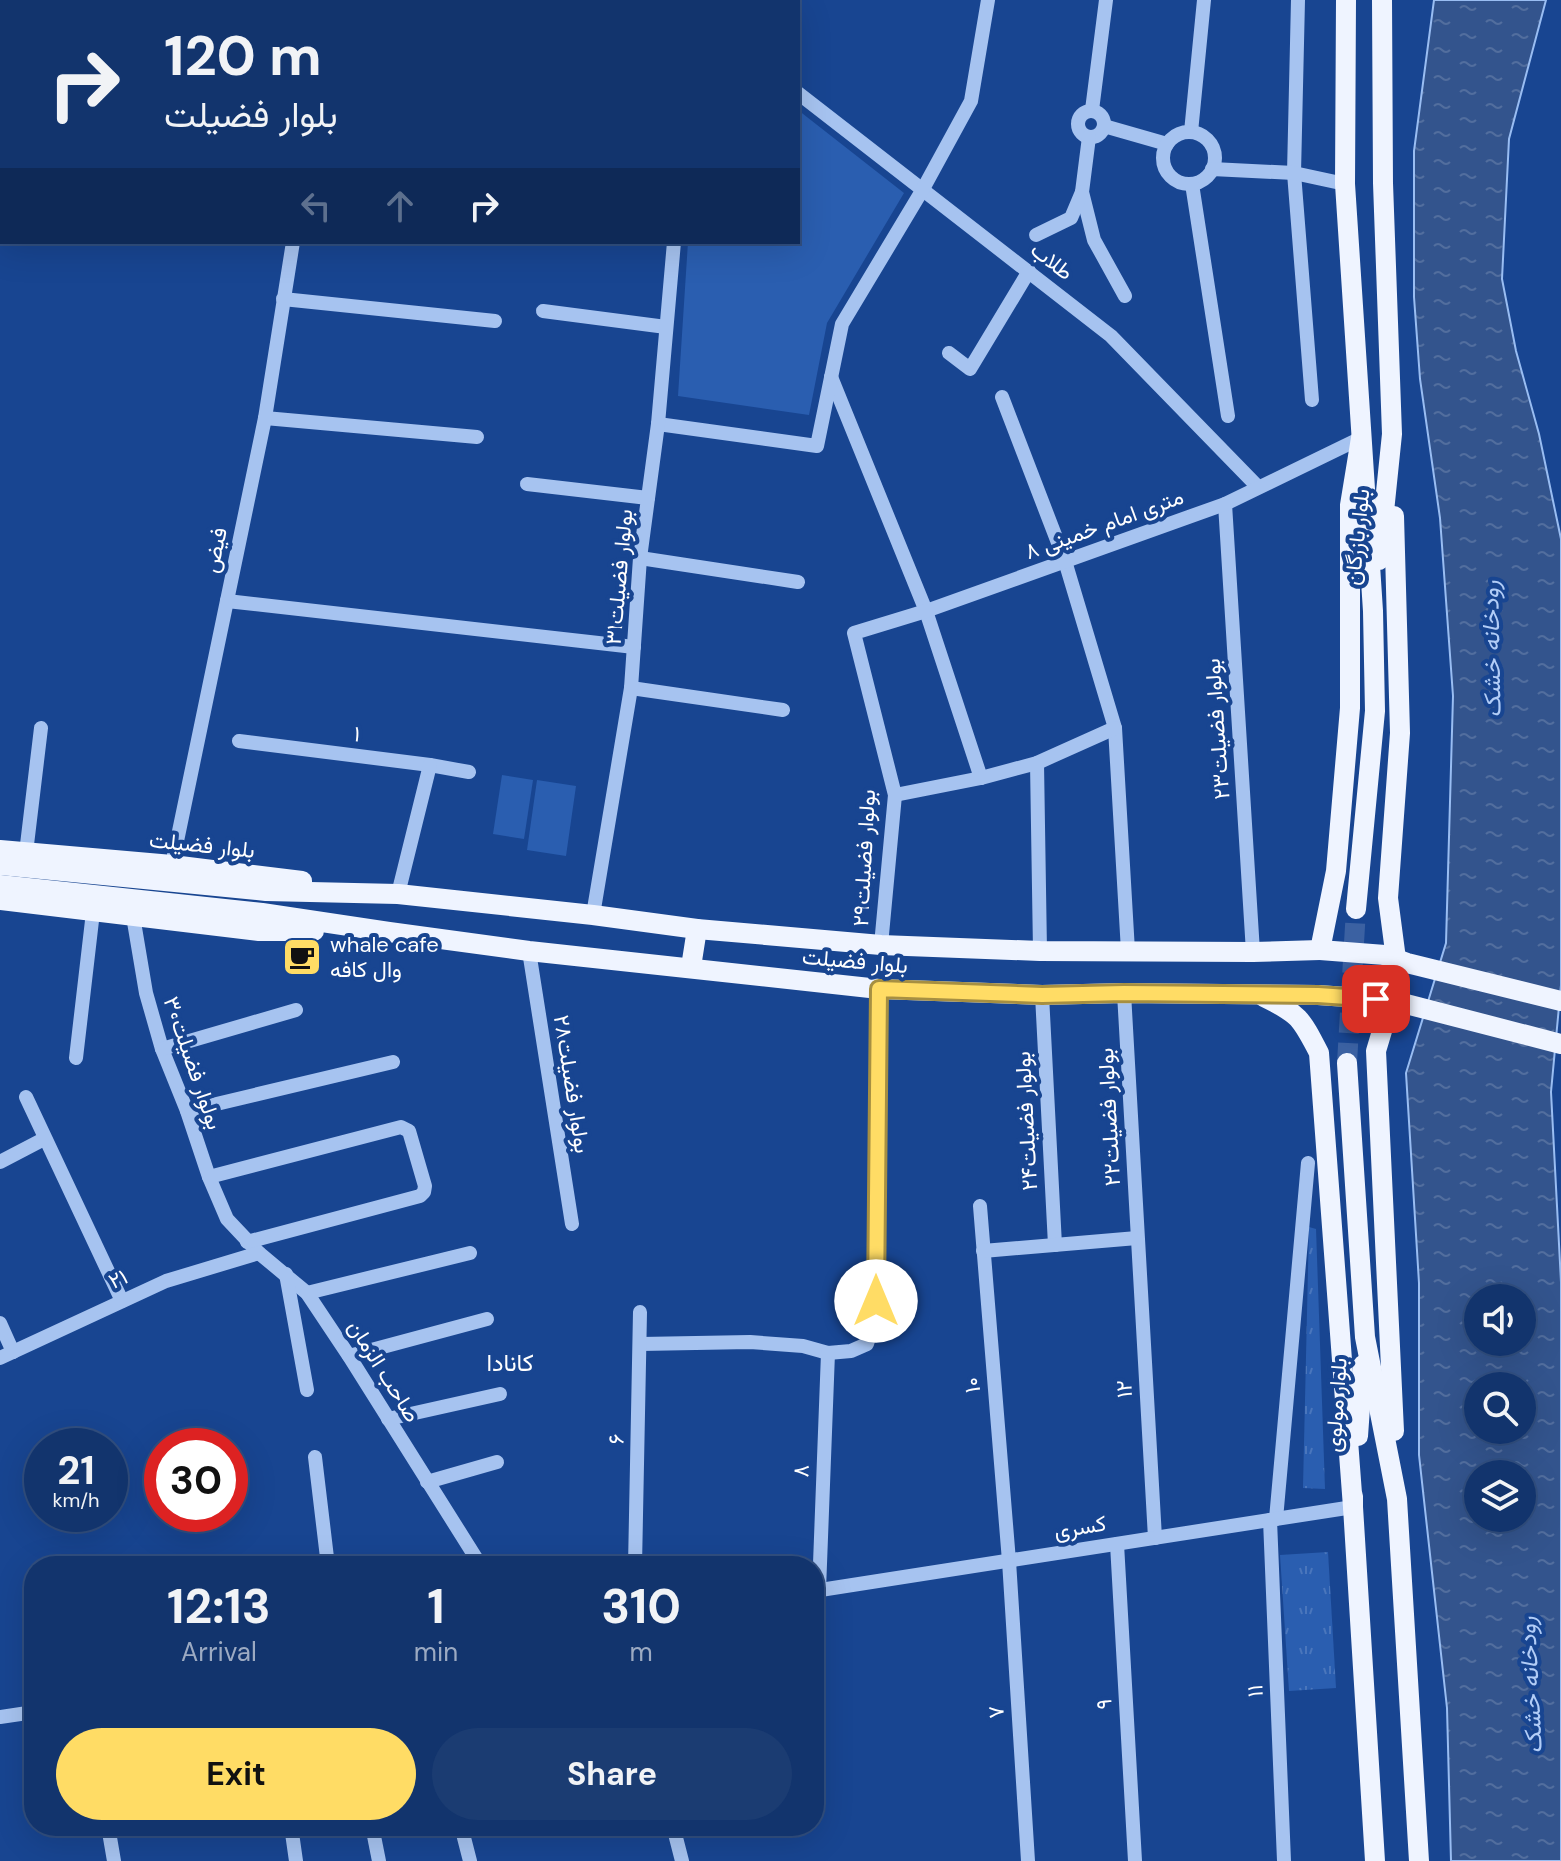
<!DOCTYPE html>
<meta charset="utf-8">
<style>
body{margin:0;font-family:"DM Sans",Vazirmatn,sans-serif;background:#1b3c72;color:#f1f3f6;height:100vh;display:flex;flex-direction:column;font-size:30px;white-space:nowrap}
*{box-sizing:border-box;margin:0}
p{font-size:26px;color:#9caac2}
.icon{flex:none;width:44px;height:44px;fill:none;stroke:currentColor;stroke-width:2;stroke-linecap:round;stroke-linejoin:round}
.map{position:relative;flex:1;overflow:hidden}
.details{position:absolute;left:24px;top:1556px;width:800px;height:280px;display:flex;flex-direction:column;background:#12346d;border-radius:32px;box-shadow:0 8px 32px #0002,0 0 0 2px #314f80}
.details>*{flex:none}
.hud{position:absolute;left:0px;top:0px;width:800px;height:244px;box-shadow:0 8px 32px #0002,0 0 0 2px #314f80;background:#12346d;color:#f1f3f6;overflow:hidden}
.fabs{position:absolute;left:1464px;top:1284px;display:grid;gap:16px}
.fabs a{display:grid;place-items:center;width:72px;height:72px;border-radius:50%;background:#12346d;box-shadow:0 8px 32px #0002,0 0 0 2px #314f80;font-size:40px}
.speed{position:absolute;left:24px;top:1428px;display:flex;gap:16px;font-size:40px;font-weight:700;text-align:center}
.speed>*{display:grid;place-content:center;width:104px;height:104px;border-radius:50%;background:#12346d;box-shadow:0 8px 32px #0002,0 0 0 2px #314f80;line-height:1}
.speed small{font-size:20px;font-weight:400}
.speed .limit{border:12px solid #d22;background:#fff;color:#111}
.pin{position:absolute;display:grid;place-items:center;width:68px;height:68px;color:#fff;margin:-34px;border-radius:16px;box-shadow:0 4px 12px #0006}
.me{position:absolute;width:88px;margin:-44px;rotate:0deg;stroke-linejoin:round;filter:drop-shadow(0 0 6px #0008)}
.turn{display:flex;align-items:center;gap:28px;height:168px;padding:0 32px;font-size:36px}
.turn .icon{width:104px;height:104px;stroke-width:2.5}
.turn b{display:block;font-size:56px;line-height:68px}
.lanes{display:flex;align-items:center;height:76px;padding:0 32px;background:#0003;justify-content:center;gap:40px;direction:ltr}
.lanes .off{opacity:.35}
.eta{display:flex;justify-content:space-evenly;align-items:center;height:136px;text-align:center}
.eta b{font-size:48px;font-weight:700;line-height:56px}
.action{display:flex;gap:16px;margin-top:auto;padding:16px 32px}
.action a{flex:1;height:92px;border-radius:48px;background:#ffdc65;color:#111;font-size:32px;font-weight:700;line-height:92px;text-align:center}
.action a+a{background:#1b3c72;color:#f1f3f6}
.map>svg:first-child{display:block}
.grass{fill:url(#grass-tufts)}
.park{fill:#2a5eb0}
.water{fill:url(#water-ripples);stroke:#99bdf2;stroke-width:2;fill-rule:evenodd}
.lines{fill:none;stroke-linecap:round;stroke-linejoin:round}
.major-tunnel{stroke:#3b61a2;stroke-width:20;stroke-dasharray:20 10;stroke-linecap:butt}
.minor{stroke:#a6c3f0;stroke-width:14}
.major{stroke:#eff4ff;stroke-width:20}
.major-bridge{stroke:#eff4ff;stroke-width:20}
.route-casing{stroke:#a68f42;stroke-width:20}
.route{stroke:#ffdc65;stroke-width:14}
.labels{text-anchor:middle;dominant-baseline:central;stroke-width:8;stroke-linejoin:round;paint-order:stroke}
.street-label{font-size:22px;fill:#fff;stroke:#184591}
.poi-label{font-size:22px;fill:#fff;stroke:#184591;text-anchor:start}
.water-label{font-size:24px;font-style:italic;fill:#b2cdf7;stroke:#184591}
.neighbourhood-label{font-size:24px;fill:#fff;stroke:#184591}
</style>
<div class="map">
<svg width="1561" height="1861" viewBox="0 0 1561 1861">
<defs>
<pattern id="grass-tufts" width="24" height="20" patternUnits="userSpaceOnUse" patternTransform="scale(2)"><rect width="24" height="20" fill="#2a5eb0"/><path d="M3 7l-1-3M5 7V3M7 7l1-3M15 17l-1-3M17 17v-4M19 17l1-3" fill="none" stroke="#4a76bc"/></pattern>
<pattern id="water-ripples" width="26" height="14" patternUnits="userSpaceOnUse" patternTransform="scale(2)"><rect width="26" height="14" fill="#33548d"/><path d="M2 4q2-2 4 0t4 0M15 11q2-2 4 0t4 0" fill="none" stroke="#526e9e"/></pattern>
</defs>
<rect width="100%" height="100%" fill="#184591"/>
<g class="grass">
<polygon points="1309,1227 1316,1229 1325,1489 1303,1488"/>
<polygon points="1328,1552 1336,1688 1289,1691 1280,1555"/>
</g>
<g class="park">
<polygon points="798,110 904,193 827,323 809,415 678,396 688,242 798,242"/>
<polygon points="502,775 533,780 524,839 493,834"/>
<polygon points="537,780 576,786 566,856 527,850"/>
</g>
<path class="water" d="M1434,0H1546L1509,139L1502,279L1516,351L1539,434L1561,539V985L1551,1092L1561,1282V1861H1451L1447,1708L1419,1455V1283L1406,1073L1446,943L1453,696L1440,518L1420,379L1414,297V151ZM1478,1298H1522V1342H1478ZM1478,1386H1522V1430H1478ZM1478,1474H1522V1518H1478Z"/>
<g class="lines">
<polyline class="major-tunnel" points="1347,1063 1356,909"/>
<g class="minor">
<polyline points="1298,0 1294,173 1312,400"/>
<polyline points="103,2 103,0"/>
<polyline points="322,2 322,0"/>
<polyline points="798,93 1111,336 1258,487"/>
<polyline points="1092,110 1106,0"/>
<circle cx="1091" cy="124" r="13"/>
<polyline points="1104,126 1167,144"/>
<polyline points="1191,132 1204,0"/>
<circle cx="1189" cy="158" r="26"/>
<polyline points="1089,137 1082,192 1094,240 1125,296"/>
<polyline points="1212,169 1294,173 1345,184"/>
<polyline points="1192,184 1228,416"/>
<polyline points="1036,235 1071,218 1082,192"/>
<polyline points="283,299 495,321"/>
<polyline points="543,311 666,327"/>
<polyline points="949,353 970,369 1029,271"/>
<polyline points="831,377 926,611 981,778"/>
<polyline points="1002,397 1065,561 1115,728 1128,951"/>
<polyline points="265,418 477,437"/>
<polyline points="658,424 817,446 842,324 923,189 971,101 988,0"/>
<polyline points="527,484 648,498"/>
<polyline points="1225,504 1253,952"/>
<polyline points="640,558 798,582"/>
<polyline points="227,601 634,647"/>
<polyline points="631,688 783,710"/>
<polyline points="239,741 430,765 469,772"/>
<polyline points="1037,763 1040,951"/>
<polyline points="895,795 981,778 1037,763 1115,728"/>
<polyline points="26,853 41,728"/>
<polyline points="172,865 265,418 293,242"/>
<polyline points="398,894 430,765"/>
<polyline points="593,915 631,688 640,558 658,424 674,242"/>
<polyline points="133,916 146,993 162,1049 187,1111 209,1177 227,1219 259,1253 307,1293 349,1356 481,1566"/>
<polyline points="881,945 895,795 854,633 926,611 1225,504 1361,438"/>
<polyline points="529,951 572,1224"/>
<polyline points="1124,993 1155,1538"/>
<polyline points="1042,995 1055,1245"/>
<polyline points="162,1049 296,1010"/>
<polyline points="76,1058 93,912"/>
<polyline points="26,1097 122,1301"/>
<polyline points="187,1111 393,1062"/>
<polyline points="0,1162 44,1139"/>
<polyline points="209,1177 401,1127 409,1131 425,1186 424,1192 420,1196 247,1242"/>
<polyline points="980,1206 1009,1561 1028,1861"/>
<polyline points="983,1251 1137,1238"/>
<polyline points="286,1274 307,1390"/>
<polyline points="307,1293 470,1253"/>
<polyline points="0,1323 13,1352"/>
<polyline points="641,1344 750,1342 803,1346 828,1353 851,1351 867,1344 874,1322 876,1301 879,989"/>
<polyline points="349,1356 487,1319"/>
<polyline points="0,1358 166,1281 259,1253"/>
<polyline points="388,1419 500,1394"/>
<polyline points="315,1457 328,1566"/>
<polyline points="427,1482 497,1462"/>
<polyline points="1276,1519 1308,1163"/>
<polyline points="1270,1520 1284,1861"/>
<polyline points="1117,1544 1135,1861"/>
<polyline points="635,1566 640,1312"/>
<polyline points="819,1590 828,1353"/>
<polyline points="814,1591 1353,1507"/>
<polyline points="0,1717 34,1712"/>
<polyline points="108,1826 114,1861"/>
<polyline points="291,1826 296,1861"/>
<polyline points="372,1826 379,1861"/>
<polyline points="461,1826 470,1861"/>
<polyline points="673,1826 682,1861"/>
</g>
<g class="major">
<polyline points="1346,0 1345,184 1373,611 1375,711 1356,909"/>
<polyline points="1394,516 1400,733 1388,898 1396,959"/>
<polyline points="1379,560 1392,434 1383,183 1382,0"/>
<polyline points="0,850 172,865 302,881"/>
<polyline points="0,865 266,891 398,894 593,915 697,929 881,945 1040,951 1253,952 1320,950 1336,871 1350,708 1350,505 1361,438"/>
<polyline points="0,885 262,913 389,932 529,951 879,989 1042,995 1124,993 1318,995"/>
<polyline points="0,900 259,931 314,931"/>
<polyline points="1385,955 1407,963 1561,1001"/>
<polyline points="691,967 697,929"/>
<path d="M1264,997C1299,1014 1301,1018 1319,1053L1353,1507"/>
<polyline points="1379,999 1406,1004 1561,1044"/>
<polyline points="1391,1001 1376,1051 1394,1431"/>
<polyline points="1347,1063 1365,1337 1397,1499 1419,1861"/>
<polyline points="1358,1436 1363,1365"/>
<polyline points="1353,1496 1353,1507 1375,1861"/>
</g>
<g class="major-bridge">
<polyline points="1320,950 1385,955"/>
<polyline points="1318,995 1376,999"/>
</g>
</g>
<g class="lines">
<g class="route-casing">
<polyline id="route" points="876,1301 879,989 1042,995 1124,993 1318,995 1376,999"/>
</g>
<use href="#route" class="route"/>
</g>
<defs>
<g id="cafe-square" transform="scale(2)"><rect x="-9" y="-9" width="18" height="18" rx="4" fill="#ffdc65" stroke="#184591"/><path d="M-5.5-4.5H6V0H3Q3 3.5 0 3.5H-2.5Q-5.5 3.5-5.5 0ZM3-3.2v2h1.7v-2ZM-6 4.5H4V6H-6Z" fill="#111"/></g>
</defs>
<g fill-rule="evenodd">
<use href="#cafe-square" x="302" y="957"/>
</g>
<g class="labels">
<g class="street-label">
<text transform="translate(1052 261) rotate(38)">طلاب</text>
<text transform="translate(1104 524) rotate(-20)">۸ متری امام خمینی</text>
<text transform="translate(1357 537) rotate(-84)">بلوار بازرگان</text>
<text transform="translate(215 550) rotate(-78)">فیض</text>
<text transform="translate(619 577) rotate(-85)">بولوار فضیلت۳۱</text>
<text transform="translate(1217 729) rotate(-94)">بولوار فضیلت۲۳</text>
<text transform="translate(357 734) rotate(7)">۱</text>
<text transform="translate(202 845) rotate(6)">بلوار فضیلت</text>
<text transform="translate(864 858) rotate(-87)">بولوار فضیلت۲۹</text>
<text transform="translate(855 961) rotate(5)">بلوار فضیلت</text>
<text transform="translate(193 1063) rotate(71)">بولوار فضیلت۳۰</text>
<text transform="translate(572 1084) rotate(81)">بولوار فضیلت۲۸</text>
<text transform="translate(1109 1117) rotate(-93)">بولوار فضیلت۲۲</text>
<text transform="translate(1026 1121) rotate(-93)">بولوار فضیلت۲۴</text>
<text transform="translate(118 1279) rotate(-25)">۲۱</text>
<text transform="translate(384 1371) rotate(58)">صاحب الزمان</text>
<text transform="translate(972 1385) rotate(-95)">۱۰</text>
<text transform="translate(1124 1389) rotate(-93)">۱۲</text>
<text transform="translate(1336 1405) rotate(-86)">بلوار مولوی</text>
<text transform="translate(616 1439) rotate(-89)">۶</text>
<text transform="translate(801 1471) rotate(-88)">۸</text>
<text transform="translate(1080 1527) rotate(-9)">کسری</text>
<text transform="translate(1255 1691) rotate(-92)">۱۱</text>
<text transform="translate(1104 1704) rotate(-93)">۹</text>
<text transform="translate(996 1712) rotate(-94)">۷</text>
</g>
<g class="poi-label">
<text x="330" y="944">whale cafe<tspan x="330" dy="25">وال کافه</tspan></text>
</g>
<g class="water-label">
<text transform="translate(1491 649) rotate(-91)">رودخانه خشک</text>
<text transform="translate(1530 1685) rotate(-93)">رودخانه خشک</text>
</g>
<g class="neighbourhood-label">
<text x="510" y="1362">کانادا</text>
</g>
</g>
</svg>
<div class="fabs">
<a><svg class="icon" aria-label="sound" viewBox="0 0 24 24"><path d="M4 9h4l5-4v14l-5-4H4zM17 9q2 3 0 6"/></svg></a>
<a><svg class="icon" aria-label="search" viewBox="0 0 24 24"><circle cx="10" cy="10" r="6"/><path d="M15 15l6 6"/></svg></a>
<a><svg class="icon" aria-label="layers" viewBox="0 0 24 24"><path d="M12 4l9 5-9 5-9-5zM3 14l9 5 9-5"/></svg></a>
</div>
<div class="speed"><div>21<small>km/h</small></div><div class="limit">30</div></div>
<div class="pin" style="left:1376px;top:999px;background:#d93025"><svg class="icon" aria-label="arrive" viewBox="0 0 24 24"><path d="M6 21V4h12l-3 4 3 4H6"/></svg></div>
<svg class="me" style="left:876px;top:1301px" viewBox="-20 -20 40 40"><circle r="19" fill="#fff"/><path d="M0-13L10 11 0 6-10 11z" fill="#ffdc65"/></svg>
<div class="hud">
<div class="turn"><svg class="icon" aria-label="right" viewBox="0 0 24 24"><path d="M7 20v-9h11M14 6l5 5-5 5"/></svg><div><b>120 m</b>بلوار فضیلت</div></div>
<div class="lanes"><svg class="icon off" aria-label="left" viewBox="0 0 24 24"><path d="M17 20v-9H6M10 6l-5 5 5 5"/></svg><svg class="icon off" aria-label="ahead" viewBox="0 0 24 24"><path d="M12 20V5M6 11l6-6 6 6"/></svg><svg class="icon" aria-label="right" viewBox="0 0 24 24"><path d="M7 20v-9h11M14 6l5 5-5 5"/></svg></div>
</div>
<section class="details">
<div class="eta">
<div><b>12:13</b><p>Arrival</p></div>
<div><b>1</b><p>min</p></div>
<div><b>310</b><p>m</p></div>
</div>
<div class="action"><a>Exit</a><a>Share</a></div>
</section>
</div>
